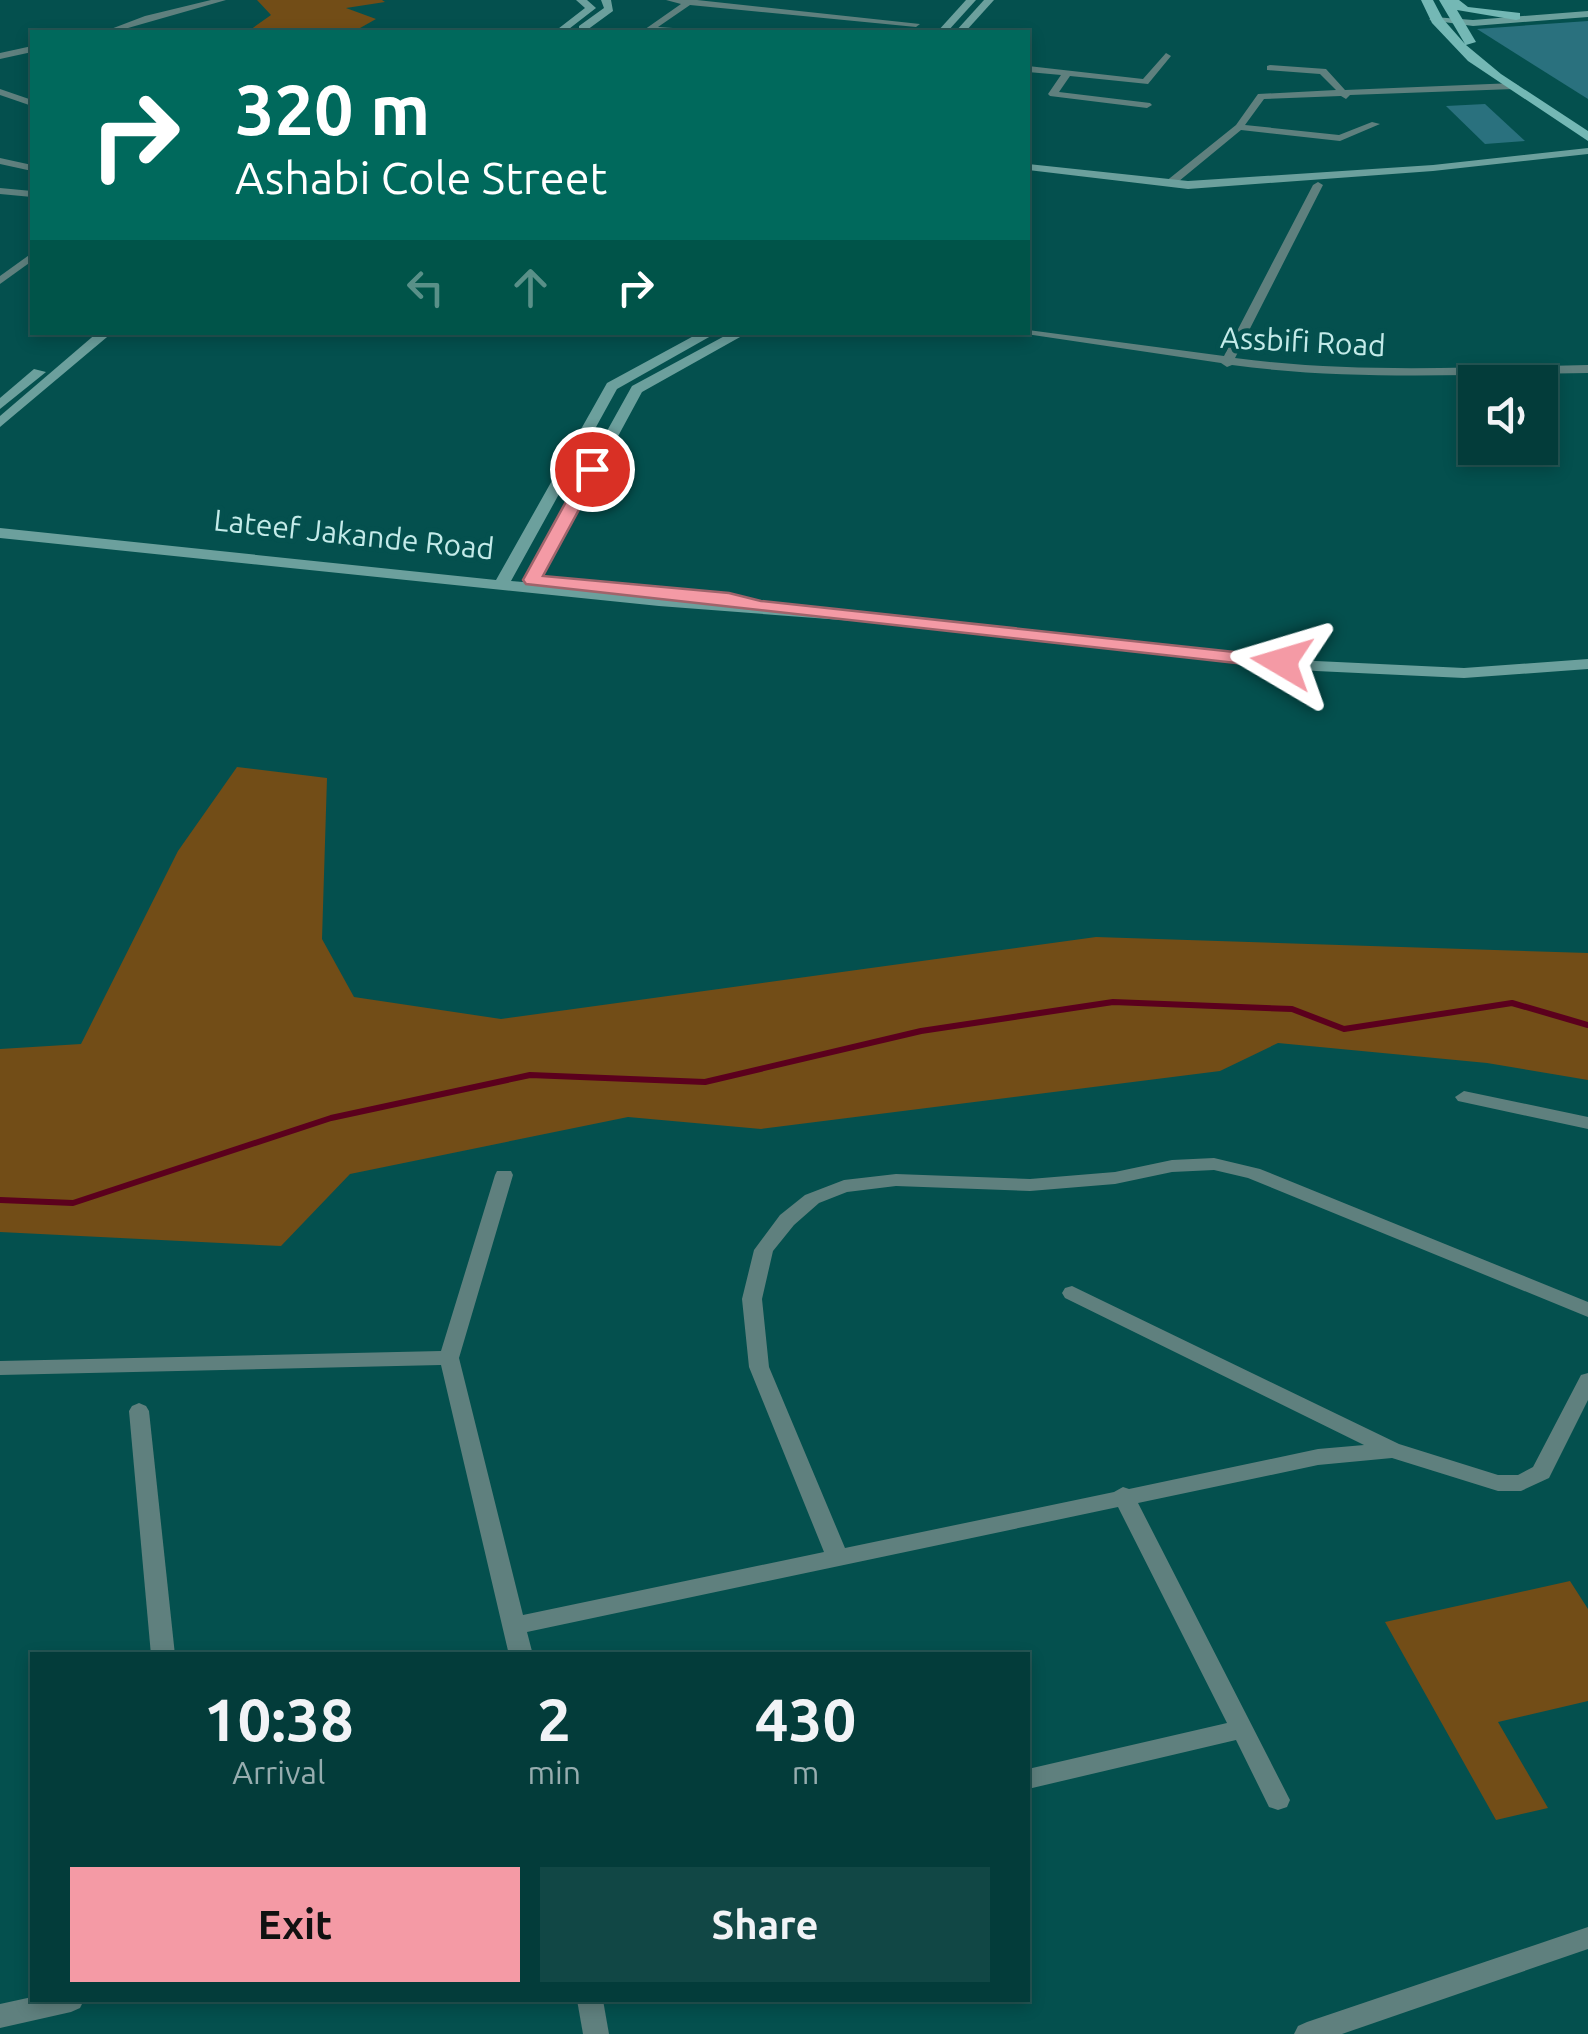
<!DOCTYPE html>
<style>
body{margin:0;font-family:Ubuntu,sans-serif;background:#114745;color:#f1f3f6;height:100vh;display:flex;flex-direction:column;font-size:38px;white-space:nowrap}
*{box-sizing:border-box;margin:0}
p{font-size:32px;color:#97adaf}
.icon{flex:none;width:55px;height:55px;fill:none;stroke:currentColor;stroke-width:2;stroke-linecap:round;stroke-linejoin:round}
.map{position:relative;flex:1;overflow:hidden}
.drawer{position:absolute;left:30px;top:1652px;width:1000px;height:350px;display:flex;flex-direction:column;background:#033c3a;border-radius:0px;box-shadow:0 5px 15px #0003,0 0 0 2px #245654}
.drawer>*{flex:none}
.guide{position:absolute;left:30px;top:30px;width:1000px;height:305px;border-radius:0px;box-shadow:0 5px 15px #0003,0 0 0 2px #245654;background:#00695c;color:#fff;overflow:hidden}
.tools{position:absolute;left:1458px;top:365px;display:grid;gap:20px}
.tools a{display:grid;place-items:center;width:100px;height:100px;border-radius:0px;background:#033c3a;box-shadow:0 5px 15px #0003,0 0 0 2px #245654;font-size:50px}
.pin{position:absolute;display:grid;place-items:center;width:85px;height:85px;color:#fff;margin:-42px;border:5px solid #fff;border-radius:50%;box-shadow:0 2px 10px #0007}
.me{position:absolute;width:110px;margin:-55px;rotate:277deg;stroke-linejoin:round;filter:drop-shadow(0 0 8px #0008)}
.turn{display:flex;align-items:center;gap:35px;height:210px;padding:0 40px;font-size:45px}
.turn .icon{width:130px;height:130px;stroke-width:2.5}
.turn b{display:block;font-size:70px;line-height:85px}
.lanes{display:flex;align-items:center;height:95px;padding:0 40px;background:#0003;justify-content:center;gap:50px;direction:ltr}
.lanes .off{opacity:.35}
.eta{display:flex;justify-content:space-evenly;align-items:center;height:170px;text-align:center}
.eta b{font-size:60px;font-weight:600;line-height:70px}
.cta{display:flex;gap:20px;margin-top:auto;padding:20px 40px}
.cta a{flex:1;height:115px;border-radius:0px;background:#f49aa5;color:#111;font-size:40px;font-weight:600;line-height:115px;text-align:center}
.cta a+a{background:#114745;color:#f1f3f6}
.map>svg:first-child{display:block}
.green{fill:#724d17}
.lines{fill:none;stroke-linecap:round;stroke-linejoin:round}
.stream{stroke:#5b001d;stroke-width:6}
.building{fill:#2a717e}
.street{fill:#5f807e;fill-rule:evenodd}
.secondary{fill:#6ca09d;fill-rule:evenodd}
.primary{fill:#74b8b5;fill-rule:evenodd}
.route{fill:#f49aa5;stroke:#9f646b;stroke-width:2.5}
.labels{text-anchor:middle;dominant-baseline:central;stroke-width:10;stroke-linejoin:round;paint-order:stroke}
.far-street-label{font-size:30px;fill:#c4ebe9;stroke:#04504e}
</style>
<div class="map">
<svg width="1588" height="2034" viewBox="0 0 1588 2034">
<rect width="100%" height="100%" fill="#04504e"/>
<g class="green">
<polygon points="257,0 382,0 385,2 346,8 376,19 353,32 247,32 271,15"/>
<polygon points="237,767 327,778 322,939 354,997 501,1019 1096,937 1588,953 1588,1080 1487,1063 1278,1043 1220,1071 761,1129 628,1117 350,1174 281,1246 0,1232 0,1049 81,1044 178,851"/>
<polygon points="1570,1581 1588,1609 1588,1701 1498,1722 1548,1808 1496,1820 1385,1622"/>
</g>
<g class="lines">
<polyline class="stream" points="0,1200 73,1203 331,1118 530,1075 705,1082 921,1031 1113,1002 1292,1009 1344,1029 1512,1003 1588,1025"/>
</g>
<g class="building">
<polygon points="1588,21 1588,99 1477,29"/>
<polygon points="1485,104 1525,141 1485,144 1446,106"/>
</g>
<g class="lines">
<g class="street">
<polygon points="211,0 226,0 114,32 103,32 145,16"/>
<polygon points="666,0 697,0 920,24 916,27 690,5 658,27 688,29 692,32 641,32 681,4"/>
<polygon points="32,46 32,52 0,59 0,53"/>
<polygon points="1166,53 1171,56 1148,84 1070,76 1059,92 1150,103 1152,105 1147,108 1050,96 1048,94 1061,75 1028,72 1028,66 1143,79"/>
<polygon points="1270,65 1326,69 1345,90 1514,83 1519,86 1514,89 1350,95 1346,99 1341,96 1264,99 1245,125 1339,135 1372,122 1380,124 1340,141 1241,130 1173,186 1165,186 1165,182 1236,125 1258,94 1336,90 1320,74 1267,70 1267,66"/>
<polygon points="0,89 32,100 32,106 0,95"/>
<polygon points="0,158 32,165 32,171 0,164"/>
<path d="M1318,182L1323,185L1235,358C1352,374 1471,367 1588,365V373C1470,374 1349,381 1232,365L1227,367L1221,363L1013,332H1028V330L1224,356L1313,185Z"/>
<polygon points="0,188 32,191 32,197 0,194"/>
<polygon points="32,253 32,261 0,284 0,276"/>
<polygon points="1464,1091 1588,1117 1588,1129 1458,1101 1455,1097"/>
<polygon points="1214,1158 1260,1169 1588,1302 1588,1317 1248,1178 1214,1170 1172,1172 1115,1184 1030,1191 896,1186 847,1192 819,1203 794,1225 773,1251 762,1299 769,1367 845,1548 1114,1492 1123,1487 1129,1489 1318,1449 1364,1445 1065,1298 1062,1293 1065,1288 1072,1286 1399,1444 1498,1475 1518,1475 1533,1467 1581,1375 1588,1373 1588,1400 1549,1478 1521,1491 1498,1491 1392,1458 1318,1465 1138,1503 1290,1800 1287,1807 1278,1810 1269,1807 1236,1740 1028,1789 1028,1769 1227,1723 1118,1507 527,1632 533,1655 509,1655 441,1365 0,1375 0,1361 441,1351 495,1175 497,1171 511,1171 513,1175 459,1358 523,1615 824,1552 749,1367 742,1299 754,1250 780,1215 805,1195 844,1180 896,1174 1030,1179 1115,1172 1172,1160"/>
<polygon points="139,1403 146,1406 149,1411 175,1655 151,1655 129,1411 132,1406"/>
<polygon points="1588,1927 1588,1949 1342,2034 1294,2034 1298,2026 1307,2022"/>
<polygon points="32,1997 32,2000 84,2000 80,2008 71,2012 0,2028 0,2004"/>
<polygon points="577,2000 603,2000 609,2034 583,2034"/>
</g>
<g class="secondary">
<polygon points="576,0 587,0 596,8 565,32 554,32 585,8"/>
<polygon points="601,0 611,0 613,11 587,30 579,30 579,26 604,8"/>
<polygon points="966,0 976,0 947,32 937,32"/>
<polygon points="984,0 994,0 965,32 955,32"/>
<polygon points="1588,11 1588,17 1473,26 1429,20 1434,17 1473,20"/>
<polygon points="1588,148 1588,154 1433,171 1188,189 1028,170 1028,164 1188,181 1433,165"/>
<polygon points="98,332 113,332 0,427 0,416"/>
<polygon points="701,332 718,332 617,389 511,581 523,582 632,386 732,332 749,332 642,392 538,584 868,612 1316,661 1464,668 1588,659 1588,669 1464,678 1316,671 868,622 659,606 0,538 0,528 496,580 607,383"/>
<polygon points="34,369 46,372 0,409 0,398"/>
</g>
<polygon class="primary" points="1421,0 1433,0 1443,19 1465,44 1439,0 1459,0 1468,7 1520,13 1520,19 1516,20 1457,10 1476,42 1466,45 1501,74 1588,131 1588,141 1468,61 1432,23"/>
</g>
<polygon class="route" points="592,464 601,469 543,576 729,593 761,601 1282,657 1291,662 1282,668 526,584 523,580 584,469"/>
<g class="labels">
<g class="far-street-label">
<text transform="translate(1303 341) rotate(3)">Assbifi Road</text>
<text transform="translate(354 534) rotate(6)">Lateef Jakande Road</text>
</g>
</g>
</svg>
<div class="tools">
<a><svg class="icon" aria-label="sound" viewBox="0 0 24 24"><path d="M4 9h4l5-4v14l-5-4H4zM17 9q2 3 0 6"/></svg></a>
</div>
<div class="pin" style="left:592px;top:469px;background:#d93025"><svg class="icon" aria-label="arrive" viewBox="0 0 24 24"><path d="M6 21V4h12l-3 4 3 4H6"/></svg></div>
<svg class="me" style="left:1282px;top:662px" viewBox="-20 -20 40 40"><path d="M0-17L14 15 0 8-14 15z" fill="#f49aa5" stroke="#fff" stroke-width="4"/></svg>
<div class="guide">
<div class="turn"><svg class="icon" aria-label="right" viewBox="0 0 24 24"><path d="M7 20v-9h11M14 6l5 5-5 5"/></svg><div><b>320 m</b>Ashabi Cole Street</div></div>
<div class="lanes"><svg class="icon off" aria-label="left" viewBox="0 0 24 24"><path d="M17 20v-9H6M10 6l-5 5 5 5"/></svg><svg class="icon off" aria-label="ahead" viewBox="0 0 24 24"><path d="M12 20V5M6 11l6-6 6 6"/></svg><svg class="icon" aria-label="right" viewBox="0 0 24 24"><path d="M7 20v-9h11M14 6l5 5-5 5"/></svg></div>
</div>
<section class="drawer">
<div class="eta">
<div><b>10:38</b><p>Arrival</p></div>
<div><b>2</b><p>min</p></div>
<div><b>430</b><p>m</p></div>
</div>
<div class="cta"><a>Exit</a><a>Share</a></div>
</section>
</div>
